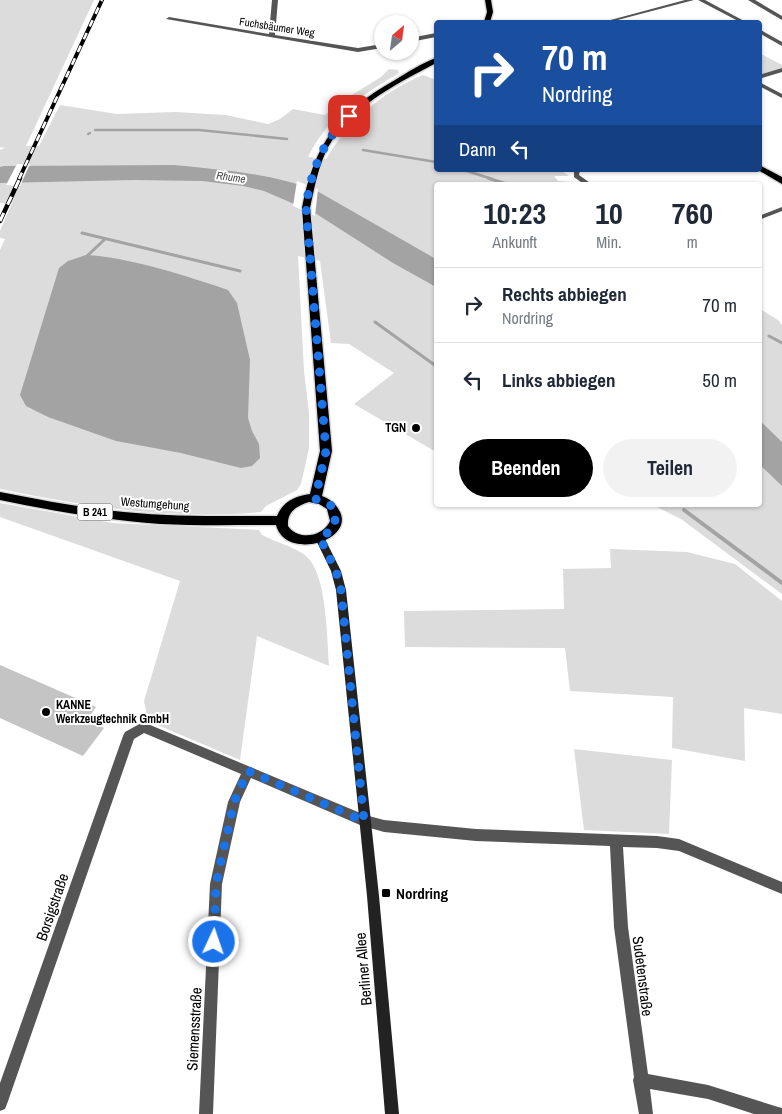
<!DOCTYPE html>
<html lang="de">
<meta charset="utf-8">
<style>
body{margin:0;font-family:"Archivo Narrow",sans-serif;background:#f2f2f3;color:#1f2937;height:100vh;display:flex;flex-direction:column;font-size:19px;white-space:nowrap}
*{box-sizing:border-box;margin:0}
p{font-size:16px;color:#747a83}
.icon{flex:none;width:28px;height:28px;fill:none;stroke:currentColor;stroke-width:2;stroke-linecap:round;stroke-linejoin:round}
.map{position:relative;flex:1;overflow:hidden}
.panel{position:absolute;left:434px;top:182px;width:328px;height:325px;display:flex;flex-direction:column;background:#fff;border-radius:5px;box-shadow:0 1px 4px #0004}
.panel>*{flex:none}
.hud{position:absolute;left:434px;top:20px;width:328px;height:152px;border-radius:5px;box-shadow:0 1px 4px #0004;background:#1a4fa0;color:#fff;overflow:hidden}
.needle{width:32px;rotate:29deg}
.buttons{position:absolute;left:374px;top:15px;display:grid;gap:10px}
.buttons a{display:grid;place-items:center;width:45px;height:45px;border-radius:50%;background:#fff;box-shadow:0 1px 4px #0004;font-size:25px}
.pin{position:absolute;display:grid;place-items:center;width:42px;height:42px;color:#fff;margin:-21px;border-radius:10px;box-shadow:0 2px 8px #0006}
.me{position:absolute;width:55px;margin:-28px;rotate:3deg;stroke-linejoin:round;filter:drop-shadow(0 0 4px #0008)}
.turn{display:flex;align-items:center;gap:18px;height:105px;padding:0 25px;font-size:22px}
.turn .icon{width:65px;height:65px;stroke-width:2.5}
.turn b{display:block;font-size:35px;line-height:42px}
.then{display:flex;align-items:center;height:48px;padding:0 25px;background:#0003;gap:10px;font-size:19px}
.eta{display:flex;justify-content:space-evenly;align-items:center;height:85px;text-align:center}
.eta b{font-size:30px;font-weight:700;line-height:35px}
.action{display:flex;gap:10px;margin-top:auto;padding:10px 25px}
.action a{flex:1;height:58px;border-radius:30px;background:#000;color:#fff;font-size:20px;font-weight:700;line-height:58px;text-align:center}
.action a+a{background:#f2f2f3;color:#1f2937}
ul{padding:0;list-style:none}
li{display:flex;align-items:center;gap:15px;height:75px;padding:0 25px;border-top:1px solid #e0e1e3}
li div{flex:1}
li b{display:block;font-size:19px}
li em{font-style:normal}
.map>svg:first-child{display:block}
.green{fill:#dcdcdc}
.water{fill:#a3a3a3}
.pier{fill:#fff}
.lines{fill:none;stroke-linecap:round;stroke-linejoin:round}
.stream-far2{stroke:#a3a3a3;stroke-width:2.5}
.stream-far1{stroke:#a3a3a3;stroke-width:3}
.stream{stroke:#a3a3a3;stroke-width:4}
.building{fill:#c4c4c4}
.primary-casing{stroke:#dbdbdb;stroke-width:3}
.minor{fill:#555;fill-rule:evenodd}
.secondary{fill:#222;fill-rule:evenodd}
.primary{fill:#000;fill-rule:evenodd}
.rail-far1-casing{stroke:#000;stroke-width:4}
.rail-casing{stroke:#000;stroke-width:4.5}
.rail-far1{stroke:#fff;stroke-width:2.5;stroke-dasharray:7;stroke-linecap:butt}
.rail{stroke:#fff;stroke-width:3;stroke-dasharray:9;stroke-linecap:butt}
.route{stroke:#1a73e8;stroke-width:9;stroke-dasharray:0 16.2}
.poi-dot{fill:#000;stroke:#fff;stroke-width:2}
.labels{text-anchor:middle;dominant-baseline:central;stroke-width:4;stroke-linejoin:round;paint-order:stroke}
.far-street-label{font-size:11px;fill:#000;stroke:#fff}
.far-water-label{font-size:11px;font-style:italic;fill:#444;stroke:#fff}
.shield{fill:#fff;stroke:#4c4c4c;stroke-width:1}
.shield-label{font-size:11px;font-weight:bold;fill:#000}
.poi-label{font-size:12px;font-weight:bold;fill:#000;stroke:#fff;text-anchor:end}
.street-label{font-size:12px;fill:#000;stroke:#fff}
.near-poi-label{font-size:15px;font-weight:bold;fill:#000;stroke:#fff;text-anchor:start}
.near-street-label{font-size:15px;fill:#000;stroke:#fff}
</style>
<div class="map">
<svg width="782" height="1114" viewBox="0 0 782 1114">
<rect width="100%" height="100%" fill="#fff"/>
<g class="green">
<path d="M0,0H94L26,146H39L60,105L117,114L175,112L226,115L268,124L280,119L293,109L325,115L347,98L381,77L389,69L398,70L399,73C361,96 328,116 308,157L326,159C349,121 382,92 423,75L436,80V170H561L569,176H554L558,181L581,183L579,185H436V452L354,404L394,373L349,344L331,343L320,261L298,256L304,371L309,413V448L301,484L297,490L266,506L261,512C173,520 86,507 0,489V250L5,239L0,238V231L12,203H0V150L5,148L0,147Z"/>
<polygon points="759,53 782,65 782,68 759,75"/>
<polygon points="759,308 778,320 782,325 782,594 681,519 653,505 759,505"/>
<path d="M0,503L113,523L259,530L262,535C275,542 298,548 307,557C327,575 327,639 329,666L257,636L240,760L148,721L144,701L180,581L0,517Z"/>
<polygon points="610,549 687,552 735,564 782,601 782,714 744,708 745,761 672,748 673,697 570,691 565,648 405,647 404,611 564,609 563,569 611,568"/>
<polygon points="574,749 672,760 669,834 584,830"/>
</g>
<g class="water">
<path d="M174,165C223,170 271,173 317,191L436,259V287L393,263L315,213L264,191L243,186L202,181L134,180L0,183V167L4,166Z"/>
<path d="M86,255C128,257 187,276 228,290L237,303L250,360L248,418L252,431L259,444L260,458L252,466L241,468L181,453L116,441L48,417L26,406L20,395L59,268L68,261Z"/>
<polygon points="759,420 782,442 782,486 759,464"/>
</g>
<g class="pier">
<polygon points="17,164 30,164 20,186 6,185"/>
<polygon points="297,181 318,189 315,216 293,206"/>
</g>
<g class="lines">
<g class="stream-far2">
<polyline points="95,130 199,130 287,139"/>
<polyline points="88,134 90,133"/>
<polyline points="363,150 436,162"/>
<polyline points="464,170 492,179"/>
</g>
<g class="stream-far1">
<polyline points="488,178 510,185"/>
<polyline points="82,233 240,271"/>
<polyline points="86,257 105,239"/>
<polyline points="375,322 436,366"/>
<polyline points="769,336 782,343"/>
</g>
<polyline class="stream" points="684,510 782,583"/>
</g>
<polygon class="building" points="0,665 96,707 87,720 104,728 83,756 0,718"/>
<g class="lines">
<g class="primary-casing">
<g id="primary">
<polygon points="485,0 491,0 493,12 490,22 484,22 487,12"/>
<path d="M436,58V63C395,85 343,110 324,156C317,173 314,190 310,208L332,451L322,496C330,499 335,503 339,510C357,540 286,562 276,525C237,525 198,526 160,524C106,520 53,511 0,500V492C41,500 82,508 124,512C175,517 226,516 277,516C283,501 296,496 310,494L320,451L302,208C314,144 338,112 395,80C408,72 422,63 436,58ZM309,502L319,504L327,509L330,521C323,537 298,541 288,526C287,512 296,506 309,502Z"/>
<polygon points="759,165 782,177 782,184 758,170"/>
</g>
</g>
<g class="minor">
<polygon points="272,0 278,0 275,35 358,48 382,44 382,48 358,52 166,19 169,17 269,34"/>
<polygon points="685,0 694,0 610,22 603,22"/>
<polygon points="698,0 705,0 746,22 740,22"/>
<polygon points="748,0 755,0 782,16 782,20"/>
<polygon points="759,29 782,42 782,46 759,33"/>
<polygon points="436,33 436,37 410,42 410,38"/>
<polygon points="782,68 782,72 759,79 759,75"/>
<polygon points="759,82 782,94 782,98 759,86"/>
<polygon points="574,170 580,170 579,175 593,185 585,185 574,177"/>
<polygon points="782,207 782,211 759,220 759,216"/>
<polygon points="143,722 365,815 384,820 476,829 657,836 679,839 782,882 782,894 679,851 657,848 623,847 628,927 648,1074 708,1085 778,1107 782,1108 782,1114 754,1114 708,1099 650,1089 653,1114 639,1114 633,1080 634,1077 614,927 610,846 476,841 384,832 360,825 251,778 240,802 222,884 213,1114 199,1114 210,884 228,802 241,774 144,733 134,739 7,1104 5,1109 0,1111 0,1083 123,736 125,732"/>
</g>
<polygon class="secondary" points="320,534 323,535 341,571 346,590 379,896 399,1114 385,1114 367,896 336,590 331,571 315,538"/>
<use href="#primary" class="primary"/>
<g class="rail-far1-casing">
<polyline id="rail-far1" points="19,179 102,0"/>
</g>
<g class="rail-casing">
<polyline id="rail" points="0,221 20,178"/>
</g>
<use href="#rail-far1" class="rail-far1"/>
<use href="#rail" class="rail"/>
</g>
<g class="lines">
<path class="route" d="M214,942L216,884L234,802L248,771L364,821L341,590L336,571L320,538L333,529L336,516L330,504L315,499L326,451L306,208C310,173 323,140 349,116"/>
</g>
<g class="poi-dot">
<circle cx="416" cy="428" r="5"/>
<circle cx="46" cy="712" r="5"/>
<rect x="381" y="888" width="10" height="10" rx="2.5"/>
</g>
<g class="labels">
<g class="far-street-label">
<text transform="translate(277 27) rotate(9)">Fuchsbäumer Weg</text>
</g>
<g class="far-water-label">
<text transform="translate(231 177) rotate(8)">Rhume</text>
</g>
<rect class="shield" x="77.5" y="503.5" width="35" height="17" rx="4"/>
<g class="shield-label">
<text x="95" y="512">B 241</text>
</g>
<g class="poi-label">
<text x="406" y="428">TGN</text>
<text x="56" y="705" text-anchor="start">KANNE<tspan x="56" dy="14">Werkzeugtechnik GmbH</tspan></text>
</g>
<g class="street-label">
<text transform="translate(155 504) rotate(4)">Westumgehung</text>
</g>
<g class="near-poi-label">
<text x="396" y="893">Nordring</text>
</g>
<g class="near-street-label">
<text transform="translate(52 907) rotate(-71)">Borsigstraße</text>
<text transform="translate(363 969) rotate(-95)">Berliner Allee</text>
<text transform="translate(643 976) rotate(83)">Sudetenstraße</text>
<text transform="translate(194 1029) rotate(-87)">Siemensstraße</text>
</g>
</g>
</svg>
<div class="buttons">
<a><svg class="needle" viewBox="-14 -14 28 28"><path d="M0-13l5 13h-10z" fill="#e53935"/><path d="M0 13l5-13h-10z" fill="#747a83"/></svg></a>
</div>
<div class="pin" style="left:349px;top:116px;background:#d93025"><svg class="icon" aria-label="arrive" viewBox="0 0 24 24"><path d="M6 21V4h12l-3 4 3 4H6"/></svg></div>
<svg class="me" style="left:214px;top:942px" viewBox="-20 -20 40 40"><circle r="17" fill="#1a73e8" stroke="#fff" stroke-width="3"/><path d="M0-11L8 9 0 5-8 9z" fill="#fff"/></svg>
<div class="hud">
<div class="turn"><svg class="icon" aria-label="right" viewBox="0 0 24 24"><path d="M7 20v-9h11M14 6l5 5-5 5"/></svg><div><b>70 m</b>Nordring</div></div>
<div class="then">Dann<svg class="icon" aria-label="left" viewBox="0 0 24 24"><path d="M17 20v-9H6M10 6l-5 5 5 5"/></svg></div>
</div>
<section class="panel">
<div class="eta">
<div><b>10:23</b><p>Ankunft</p></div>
<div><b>10</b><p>Min.</p></div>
<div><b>760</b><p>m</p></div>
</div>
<ul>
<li><svg class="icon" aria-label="right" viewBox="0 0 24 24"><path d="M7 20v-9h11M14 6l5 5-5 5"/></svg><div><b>Rechts abbiegen</b><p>Nordring</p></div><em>70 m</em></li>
<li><svg class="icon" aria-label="left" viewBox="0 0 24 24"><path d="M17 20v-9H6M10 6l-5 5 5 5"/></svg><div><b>Links abbiegen</b></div><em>50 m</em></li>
</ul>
<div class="action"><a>Beenden</a><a>Teilen</a></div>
</section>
</div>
